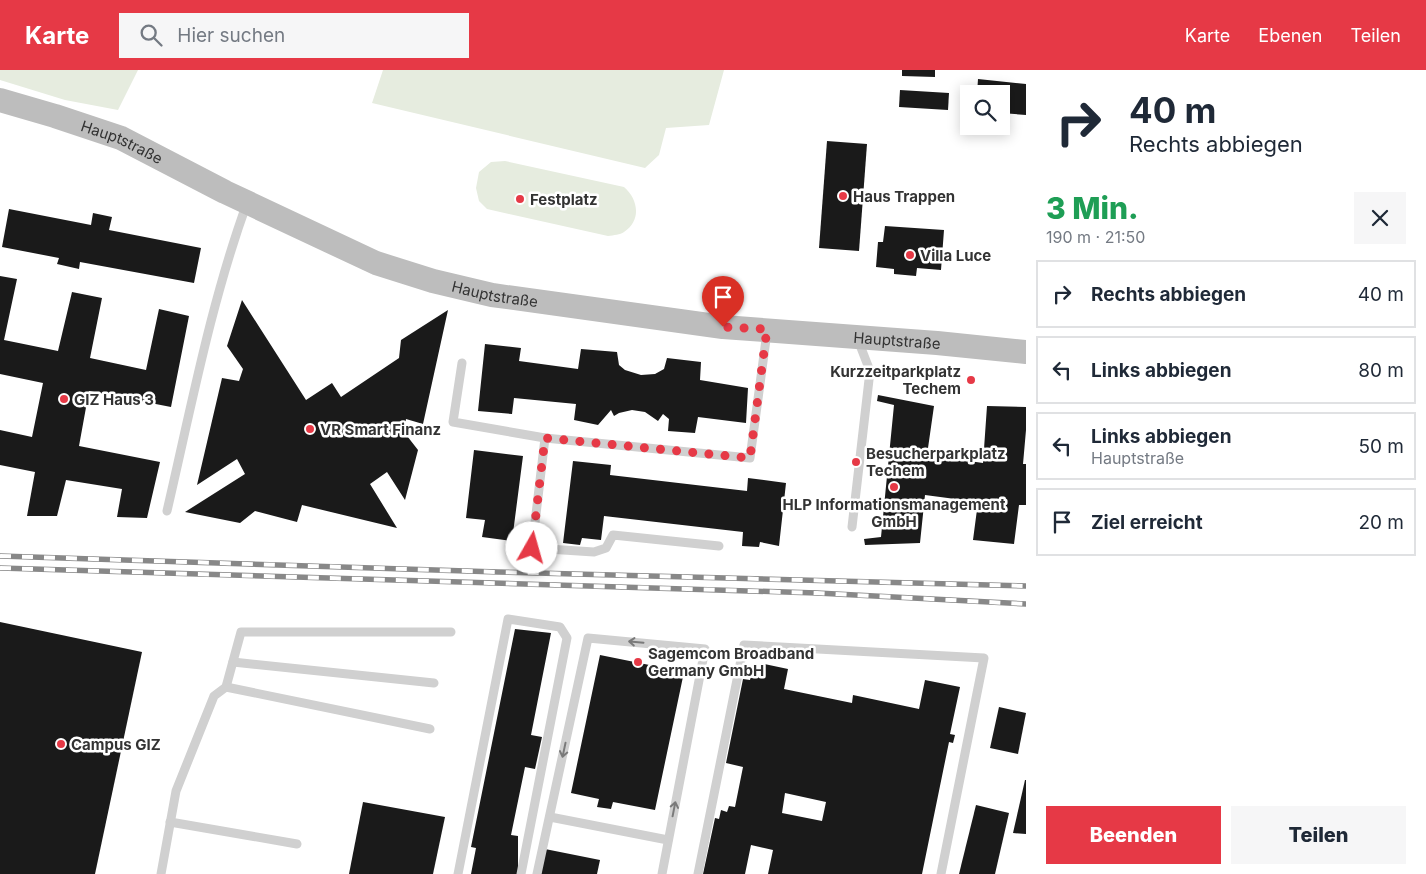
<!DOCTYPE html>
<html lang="de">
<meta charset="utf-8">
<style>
body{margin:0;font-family:Inter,sans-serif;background:#f6f6f7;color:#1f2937;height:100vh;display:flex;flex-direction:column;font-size:19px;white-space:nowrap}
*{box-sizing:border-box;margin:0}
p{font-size:16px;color:#747a83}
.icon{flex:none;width:28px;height:28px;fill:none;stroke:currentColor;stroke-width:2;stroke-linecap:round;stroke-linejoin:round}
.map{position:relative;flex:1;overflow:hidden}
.side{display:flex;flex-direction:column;background:#fff;width:400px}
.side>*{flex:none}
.hud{background:#fff;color:#1f2937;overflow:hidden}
.tools{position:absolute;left:960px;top:15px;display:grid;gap:10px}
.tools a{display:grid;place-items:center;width:50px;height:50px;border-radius:0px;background:#fff;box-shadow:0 2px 12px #0003;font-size:25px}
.pin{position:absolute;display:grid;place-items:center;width:42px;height:42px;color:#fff;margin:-51px -21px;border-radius:50% 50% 50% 0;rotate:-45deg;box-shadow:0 0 5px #0007}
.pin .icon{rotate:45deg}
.me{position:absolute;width:55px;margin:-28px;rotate:7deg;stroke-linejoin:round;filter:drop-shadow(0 0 4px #0008)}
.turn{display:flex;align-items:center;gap:18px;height:105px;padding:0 20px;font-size:22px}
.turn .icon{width:65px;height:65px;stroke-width:2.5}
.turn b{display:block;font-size:35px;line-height:42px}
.round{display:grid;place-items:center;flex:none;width:52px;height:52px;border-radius:0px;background:#f6f6f7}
.summary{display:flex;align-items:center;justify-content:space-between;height:85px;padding:0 20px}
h1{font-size:30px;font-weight:800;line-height:38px;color:#1e9e55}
.primary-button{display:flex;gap:10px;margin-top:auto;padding:10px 20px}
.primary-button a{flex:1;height:58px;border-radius:0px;background:#e63946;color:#fff;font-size:20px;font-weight:800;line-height:58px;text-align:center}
.primary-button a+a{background:#f6f6f7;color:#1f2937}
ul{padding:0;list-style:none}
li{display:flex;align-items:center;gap:15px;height:68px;margin:0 10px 8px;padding:0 10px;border:2px solid #e0e1e3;border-radius:0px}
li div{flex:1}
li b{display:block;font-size:19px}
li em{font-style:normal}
header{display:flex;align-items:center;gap:30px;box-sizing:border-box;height:70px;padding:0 25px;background:#e63946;color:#fff}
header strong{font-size:24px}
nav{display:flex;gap:28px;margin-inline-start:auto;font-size:18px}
.search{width:350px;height:45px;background:#f6f6f7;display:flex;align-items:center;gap:12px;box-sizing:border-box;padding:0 18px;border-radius:0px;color:#747a83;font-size:19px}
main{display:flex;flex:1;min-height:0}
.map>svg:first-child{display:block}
.green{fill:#e6ecdf}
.building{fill:#1a1a1a;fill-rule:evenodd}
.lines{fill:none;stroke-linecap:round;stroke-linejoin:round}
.lane{stroke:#d0d0d0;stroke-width:9}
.secondary{stroke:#bdbdbd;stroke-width:24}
.rail-casing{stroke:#888;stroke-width:5.5}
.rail{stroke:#fff;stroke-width:4;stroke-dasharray:11;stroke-linecap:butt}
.oneway{stroke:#7a7a7a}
.route{stroke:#e63946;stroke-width:9;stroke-dasharray:0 16.2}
.poi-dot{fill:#e63946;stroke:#fff;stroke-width:2}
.labels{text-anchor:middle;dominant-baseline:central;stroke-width:5;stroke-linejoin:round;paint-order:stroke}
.street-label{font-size:15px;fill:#333;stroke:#fff}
.poi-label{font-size:15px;font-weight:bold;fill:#333;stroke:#fff;text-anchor:start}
</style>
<header>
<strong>Karte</strong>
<div class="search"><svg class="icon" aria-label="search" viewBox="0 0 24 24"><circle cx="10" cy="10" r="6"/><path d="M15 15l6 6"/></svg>Hier suchen</div>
<nav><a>Karte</a><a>Ebenen</a><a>Teilen</a></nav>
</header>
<main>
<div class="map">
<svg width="1026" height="804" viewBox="0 0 1026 804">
<rect width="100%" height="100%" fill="#fff"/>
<g class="green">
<polygon points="0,0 138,0 118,40 65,30 0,10"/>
<polygon points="383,0 724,0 709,55 666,58 659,85 645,98 372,33"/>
<path d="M505,91L624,117C638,129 642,150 624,162C620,165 614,165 608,166L487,139L479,131L476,118L479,102L491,92Z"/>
</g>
<g class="building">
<polygon points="902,0 935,0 935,7 902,6"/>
<polygon points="978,9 1026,14 1026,45 1001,43 1001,24 977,24"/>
<polygon points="900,20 949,23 948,40 899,37"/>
<polygon points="827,71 867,74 859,181 819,178"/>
<polygon points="9,139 91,155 93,143 112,147 109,160 201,178 194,213 80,192 79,199 57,194 59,188 2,177"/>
<polygon points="885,156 944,160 941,200 917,198 916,206 894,204 894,199 876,197 878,172 883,172"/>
<polygon points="0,206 17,209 4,270 58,281 72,222 102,228 90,288 146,300 159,239 189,246 171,337 89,321 79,376 160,392 147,448 117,447 122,419 66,410 57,446 27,446 35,402 0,395 0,360 32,367 43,313 0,304"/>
<polygon points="242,230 306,330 332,313 341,327 399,288 401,270 448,240 423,354 406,349 404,362 418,380 405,430 387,402 370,414 397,458 302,435 297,452 255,441 240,453 185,442 245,404 237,389 197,415 222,308 239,311 243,299 227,276"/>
<polygon points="485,274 521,278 519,291 578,299 581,279 617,282 619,295 625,300 641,305 655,304 664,299 667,288 701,292 700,310 748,318 746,353 698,347 695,363 668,361 669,349 663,344 658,351 645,342 632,340 619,343 614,346 611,340 598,355 574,350 576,334 514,328 512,344 478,341"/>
<polygon points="878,325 934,336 927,385 983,393 987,336 1026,337 1026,360 1023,394 1026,394 1026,435 1019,435 1014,474 973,470 978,432 925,425 920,473 865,475 864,469 881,467 894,335 877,331"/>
<polygon points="474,380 523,386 512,471 482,467 485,450 466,448"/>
<polygon points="573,391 611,395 610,405 747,421 748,408 786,413 779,476 760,472 759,477 742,476 743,462 604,446 601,470 582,468 580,475 563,473"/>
<polygon points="0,552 142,582 95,804 0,804"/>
<polygon points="515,559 551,563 531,665 542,667 535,699 525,697 511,765 518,766 518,804 471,804 476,778 471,777"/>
<polygon points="600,585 684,602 655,740 613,732 611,739 597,737 599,729 571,723"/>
<path d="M760,593L788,599L784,619L852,633L853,625L919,639L925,610L960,617L950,664L955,665L953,673L949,672L922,804H768L773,780L751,775L745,804H703L715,748L719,749L721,740L727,742L729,736L735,737L743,697L726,693L743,609L750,610L752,598L759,600ZM785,723L826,732L822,751L782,743Z"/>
<polygon points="999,637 1026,643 1018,684 990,678"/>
<polygon points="1025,710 1026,710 1026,764 1013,763"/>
<polygon points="363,732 445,747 433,804 349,804"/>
<polygon points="976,735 1009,743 995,804 959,804"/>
<polygon points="545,779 600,790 597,804 541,804"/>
</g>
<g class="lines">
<g class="lane">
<polyline points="462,293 453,352 545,368"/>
<path d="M167,441C191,338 211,232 247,133"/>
<polyline points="852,457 870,301 858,270"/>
<polyline points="719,476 613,465 606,478 594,482 532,478 545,368 750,388 767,262"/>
<polyline points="233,592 434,613"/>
<polyline points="226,617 241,562 451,562"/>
<polyline points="550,747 668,770"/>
<polyline points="170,752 297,774"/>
<polyline points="161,804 176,721 214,626 226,617 430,659"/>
<polyline points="458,804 508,549 560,557 567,568 521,804"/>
<polyline points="537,804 588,568 705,579 662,804"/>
<polyline points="698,804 744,575 984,588 941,804"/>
</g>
<path class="secondary" id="s1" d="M0,30L55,46L121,68L225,122L376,193L433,211L492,225L723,257L937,273L1026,282"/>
<g class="rail-casing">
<g id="rail">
<polyline points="0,486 498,502 1026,516"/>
<polyline points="0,498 817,523 1026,534"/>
</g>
</g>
<use href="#rail" class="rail"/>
</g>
<defs><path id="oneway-shaft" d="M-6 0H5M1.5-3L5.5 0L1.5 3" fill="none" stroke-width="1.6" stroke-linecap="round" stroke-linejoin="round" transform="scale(1.25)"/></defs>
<g class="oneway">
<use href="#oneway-shaft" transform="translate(636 572) rotate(-175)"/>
<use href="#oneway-shaft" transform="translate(564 680) rotate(102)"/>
<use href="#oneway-shaft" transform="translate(674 739) rotate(-79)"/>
</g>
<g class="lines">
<polyline class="route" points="532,478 545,368 750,388 767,259 723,257"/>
</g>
<g class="poi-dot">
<circle cx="843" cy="126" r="5"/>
<circle cx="520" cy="129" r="5"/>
<circle cx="910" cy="185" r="5"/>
<circle cx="971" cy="310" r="5"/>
<circle cx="64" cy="329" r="5"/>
<circle cx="310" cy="359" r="5"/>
<circle cx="856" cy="392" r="5"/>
<circle cx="894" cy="417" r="5"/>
<circle cx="638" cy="592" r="5"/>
<circle cx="61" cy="674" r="5"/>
</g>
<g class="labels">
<g class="street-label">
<text stroke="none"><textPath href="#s1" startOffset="129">Hauptstraße</textPath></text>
<text stroke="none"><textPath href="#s1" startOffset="534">Hauptstraße</textPath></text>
<text stroke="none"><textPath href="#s1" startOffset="939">Hauptstraße</textPath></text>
</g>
<g class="poi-label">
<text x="853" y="126">Haus Trappen</text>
<text x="530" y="129">Festplatz</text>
<text x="920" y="185">Villa Luce</text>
<text x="961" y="301" text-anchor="end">Kurzzeitparkplatz<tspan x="961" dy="17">Techem</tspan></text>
<text x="74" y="329">GIZ Haus 3</text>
<text x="320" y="359">VR Smart Finanz</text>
<text x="866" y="383">Besucherparkplatz<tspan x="866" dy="17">Techem</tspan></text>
<text x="894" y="434" text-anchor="middle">HLP Informationsmanagement<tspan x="894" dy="17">GmbH</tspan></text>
<text x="648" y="583">Sagemcom Broadband<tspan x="648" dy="17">Germany GmbH</tspan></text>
<text x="71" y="674">Campus GIZ</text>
</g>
</g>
</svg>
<div class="tools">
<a><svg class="icon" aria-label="search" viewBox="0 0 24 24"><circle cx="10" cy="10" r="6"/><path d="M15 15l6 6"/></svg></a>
</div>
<div class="pin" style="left:723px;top:257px;background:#d93025"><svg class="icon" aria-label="arrive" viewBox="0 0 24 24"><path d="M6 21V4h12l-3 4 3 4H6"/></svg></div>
<svg class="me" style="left:532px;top:478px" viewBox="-20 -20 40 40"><circle r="19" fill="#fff"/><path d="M0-13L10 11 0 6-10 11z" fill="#e63946"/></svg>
</div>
<section class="side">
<div class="hud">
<div class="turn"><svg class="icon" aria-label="right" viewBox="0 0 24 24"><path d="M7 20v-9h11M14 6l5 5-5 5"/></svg><div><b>40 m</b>Rechts abbiegen</div></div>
</div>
<div class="summary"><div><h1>3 Min.</h1><p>190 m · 21:50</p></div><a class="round"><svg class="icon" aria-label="close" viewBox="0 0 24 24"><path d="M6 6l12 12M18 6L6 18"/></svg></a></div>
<ul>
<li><svg class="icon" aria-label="right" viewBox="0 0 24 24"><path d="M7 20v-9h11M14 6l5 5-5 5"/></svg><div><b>Rechts abbiegen</b></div><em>40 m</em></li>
<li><svg class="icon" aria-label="left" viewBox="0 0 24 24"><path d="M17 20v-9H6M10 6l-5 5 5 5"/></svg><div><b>Links abbiegen</b></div><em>80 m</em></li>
<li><svg class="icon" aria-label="left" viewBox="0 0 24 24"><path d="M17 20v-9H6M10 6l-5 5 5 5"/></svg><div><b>Links abbiegen</b><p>Hauptstraße</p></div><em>50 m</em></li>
<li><svg class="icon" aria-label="arrive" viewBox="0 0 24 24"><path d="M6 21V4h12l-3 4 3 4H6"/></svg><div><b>Ziel erreicht</b></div><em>20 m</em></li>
</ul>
<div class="primary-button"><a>Beenden</a><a>Teilen</a></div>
</section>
</main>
